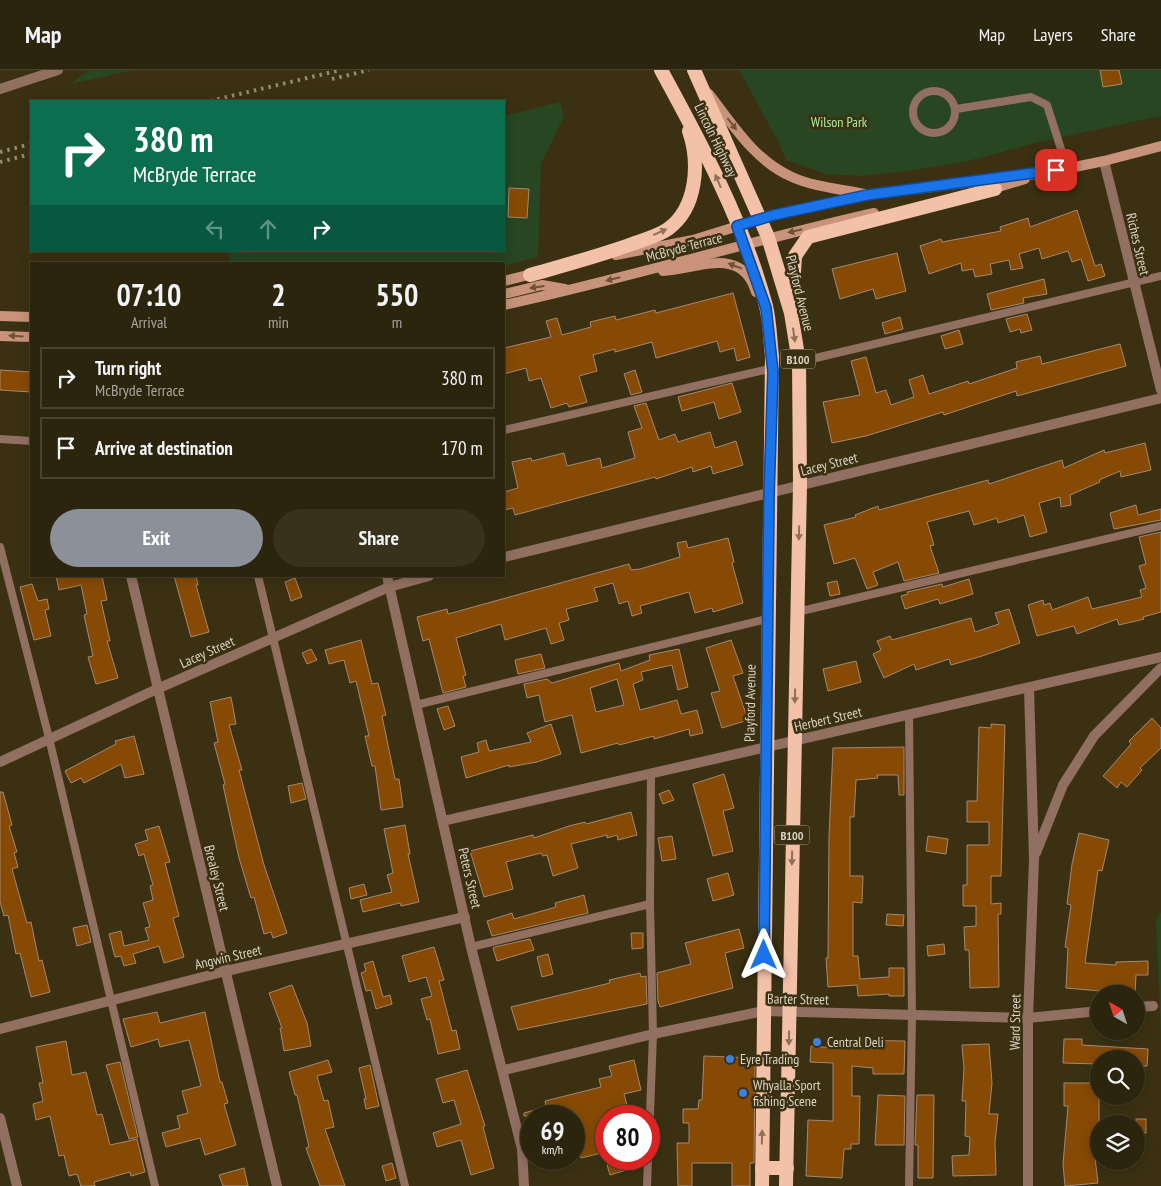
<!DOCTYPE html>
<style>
body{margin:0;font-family:"PT Sans Narrow",sans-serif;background:#38311c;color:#f1f3f6;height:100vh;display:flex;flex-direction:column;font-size:19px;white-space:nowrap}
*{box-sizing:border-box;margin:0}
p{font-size:16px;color:#a6a59e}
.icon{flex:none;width:28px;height:28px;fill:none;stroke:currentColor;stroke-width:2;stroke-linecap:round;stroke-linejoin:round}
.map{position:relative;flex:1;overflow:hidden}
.panel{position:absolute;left:30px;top:192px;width:475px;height:315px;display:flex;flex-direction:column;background:#2c250e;border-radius:0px;box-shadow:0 2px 12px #0003,0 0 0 1px #48422e}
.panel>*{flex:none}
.banner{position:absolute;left:30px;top:30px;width:475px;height:152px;border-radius:0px;box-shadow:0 2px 12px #0003,0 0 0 1px #48422e;background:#0b6e4f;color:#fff;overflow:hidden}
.needle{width:32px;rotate:321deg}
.fabs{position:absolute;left:1090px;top:915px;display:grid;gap:10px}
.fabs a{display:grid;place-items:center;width:55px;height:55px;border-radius:50%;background:#2c250e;box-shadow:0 2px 12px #0003,0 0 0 1px #48422e;font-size:25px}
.speed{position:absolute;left:520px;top:1035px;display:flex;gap:10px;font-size:25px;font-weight:700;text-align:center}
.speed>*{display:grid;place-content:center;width:65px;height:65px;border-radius:50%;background:#2c250e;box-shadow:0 2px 12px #0003,0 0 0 1px #48422e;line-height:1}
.speed small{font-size:12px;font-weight:400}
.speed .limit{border:8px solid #d22;background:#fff;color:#111}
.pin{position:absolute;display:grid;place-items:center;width:42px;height:42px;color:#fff;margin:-21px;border-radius:10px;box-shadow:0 2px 8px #0006}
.me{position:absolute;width:55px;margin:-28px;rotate:0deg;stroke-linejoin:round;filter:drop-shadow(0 0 4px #0008)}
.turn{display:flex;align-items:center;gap:18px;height:105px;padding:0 20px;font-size:22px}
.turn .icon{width:65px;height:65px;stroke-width:2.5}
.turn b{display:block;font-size:35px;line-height:42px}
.lanes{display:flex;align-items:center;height:48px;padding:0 20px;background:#0003;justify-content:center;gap:25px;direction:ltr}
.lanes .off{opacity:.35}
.eta{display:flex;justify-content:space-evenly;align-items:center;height:85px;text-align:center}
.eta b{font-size:30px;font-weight:800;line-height:35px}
.primary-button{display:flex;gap:10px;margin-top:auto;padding:10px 20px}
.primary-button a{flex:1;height:58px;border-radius:30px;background:#8c9099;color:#fff;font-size:20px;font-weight:800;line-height:58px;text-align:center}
.primary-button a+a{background:#38311c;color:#f1f3f6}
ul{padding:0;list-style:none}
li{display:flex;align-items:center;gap:15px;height:62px;margin:0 10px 8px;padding:0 10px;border:2px solid #48422e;border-radius:0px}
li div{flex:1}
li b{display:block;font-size:19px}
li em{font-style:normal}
header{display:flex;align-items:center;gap:30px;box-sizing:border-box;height:70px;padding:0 25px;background:#2c250e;border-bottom:1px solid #48422e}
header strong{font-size:24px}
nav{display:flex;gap:28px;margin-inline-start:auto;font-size:18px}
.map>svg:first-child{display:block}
.green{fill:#274621}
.building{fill:#864a05;stroke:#a58871;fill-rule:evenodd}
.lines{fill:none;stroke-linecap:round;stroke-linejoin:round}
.service{stroke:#917061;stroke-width:8}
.minor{stroke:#917061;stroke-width:10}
.secondary{stroke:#c8937a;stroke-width:10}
.trunk{stroke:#f3c0a8;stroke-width:14}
.rail{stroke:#928a73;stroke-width:4;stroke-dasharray:2.5 5;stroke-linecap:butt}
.oneway{fill:#6c5336}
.oneway2{fill:#8e7156}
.route-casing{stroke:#114b97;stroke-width:12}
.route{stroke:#1a73e8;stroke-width:9}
.shop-dot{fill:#3f7fe0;stroke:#3b3112;stroke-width:2}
.labels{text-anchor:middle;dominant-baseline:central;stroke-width:5;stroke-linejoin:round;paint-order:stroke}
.shield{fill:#3b3112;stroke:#aaa28d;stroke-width:1}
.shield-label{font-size:12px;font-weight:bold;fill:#d9d3c2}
.park-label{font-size:14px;fill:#a5ef98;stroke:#3b3112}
.street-label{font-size:14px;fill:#d9d3c2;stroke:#3b3112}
.poi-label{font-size:14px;fill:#d9d3c2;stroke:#3b3112;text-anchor:start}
</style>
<header>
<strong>Map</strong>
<nav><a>Map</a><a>Layers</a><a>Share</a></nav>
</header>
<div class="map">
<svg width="1161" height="1116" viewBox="0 0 1161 1116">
<rect width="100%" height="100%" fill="#3b3112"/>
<g class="green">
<polygon points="88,0 134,0 71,14"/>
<polygon points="739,0 1161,0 1161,46 1043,71 964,92 907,101 862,106 826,104 786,90 776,67"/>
<polygon points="560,32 564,46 541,94 538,187 504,196 504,194 229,194 229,181 504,181 504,46"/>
<polygon points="1161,842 1161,964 1156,850"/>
</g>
<g class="building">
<polygon points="1100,0 1119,0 1122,14 1103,17"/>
<polygon points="509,118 529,119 527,148 508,147"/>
<polygon points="1077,140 1095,196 1101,194 1105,206 1088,211 1081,189 1072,192 1068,181 1042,189 1039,178 1019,184 1023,198 1011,200 1009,190 990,194 992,204 975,207 973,199 962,201 961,193 929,204 920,176 941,169 942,172 1001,161 1000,157 1028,148 1030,157"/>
<polygon points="897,183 906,221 876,229 873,219 840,229 832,199"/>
<polygon points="1044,209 1047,224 1023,228 1024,233 991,240 987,224"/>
<polygon points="733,223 750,287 737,291 734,278 720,282 717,271 656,288 652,272 615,282 615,279 593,285 597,301 579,306 587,332 569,337 567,333 551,338 541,308 529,311 526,298 504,304 504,278 551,267 546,251 557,248 562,265 591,257 590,252 615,246 616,250 655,240 656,243"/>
<polygon points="1027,244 1032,260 1021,263 1020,259 1010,262 1006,249"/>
<polygon points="900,247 903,259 885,264 882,253"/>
<polygon points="959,260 963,274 945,279 941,266"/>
<polygon points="1120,274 1126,296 1017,326 1016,321 944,345 943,342 866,366 832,373 823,332 860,325 851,291 866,287 876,323 886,320 891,335 914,327 909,310 923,305 929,324 968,311 969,314 1017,298 1016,292 1040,286 1042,294"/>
<polygon points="0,300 31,302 31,322 0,320"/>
<polygon points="635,300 642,322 631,325 624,304"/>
<polygon points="732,313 741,342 719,349 714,332 682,341 678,327"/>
<polygon points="646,333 659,370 675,364 678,372 710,362 715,378 736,371 743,395 713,404 711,396 693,402 692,397 656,409 655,407 515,445 513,438 504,440 504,422 518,418 512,392 531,388 532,391 564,383 567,396 600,388 602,398 635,388 628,362 642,358 634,336"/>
<polygon points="1145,373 1151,400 1121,407 1120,401 1099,410 1100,412 1070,425 1071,435 1061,437 1060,427 1039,433 1047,462 1030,467 1024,445 998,453 997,448 974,455 969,441 927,452 934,475 930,476 939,503 904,511 898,492 873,502 878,515 867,519 855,488 834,494 824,455 856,447 855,445 878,436 879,440 988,410 989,414 1062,390 1064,398 1104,380 1105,383"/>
<polygon points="1136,435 1138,445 1161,439 1161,450 1114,459 1110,443"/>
<polygon points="1161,462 1161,542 1143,547 1144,549 1119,555 1117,549 1077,564 1074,556 1037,566 1028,535 1043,530 1044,535 1050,533 1052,540 1088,527 1092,539 1142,527 1140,520 1146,518 1139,496 1146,494 1139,467"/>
<polygon points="728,468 734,492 732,493 743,533 713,542 712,538 695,543 689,522 640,536 642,543 632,546 628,531 619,534 613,513 594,518 598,531 566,539 569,550 559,553 564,570 551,574 546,558 505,570 501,554 456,568 466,605 463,606 466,617 443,623 429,569 423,571 417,547 447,539 448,544 629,494 631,500 640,499 680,487 677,473 686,471 688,478"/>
<polygon points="56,506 102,506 107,530 101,531 110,571 107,571 118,608 96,614 88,587 93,586 84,545 87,544 81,515 59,520"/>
<polygon points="174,506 196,506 198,515 196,515 209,562 191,567"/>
<polygon points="295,508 302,527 291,531 285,512"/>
<polygon points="969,509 973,524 940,534 938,529 905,539 901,526 908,524 907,522 942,514 943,517"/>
<polygon points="837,511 840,524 830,526 827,513"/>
<polygon points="32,514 38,531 47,529 49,539 45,540 51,566 34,570 20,517"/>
<polygon points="1009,539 1020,573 982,586 951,595 949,589 916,600 914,594 884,608 873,584 881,580 877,571 890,566 892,570 971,548 975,562 999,554 995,543"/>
<polygon points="361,570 372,614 378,613 386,645 382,646 395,709 399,709 403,737 381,740 375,696 372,696 365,666 369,666 356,611 350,613 344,590 329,594 325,580"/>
<polygon points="731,570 743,603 733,606 748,650 722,658 711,623 720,621 706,578"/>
<polygon points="311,579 317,590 307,594 302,583"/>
<path d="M679,579L688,617L678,620L672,595L641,602L643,610L633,614L640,640L677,630L681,644L697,640L703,663L690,666L689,659L654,669V666L619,675L618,673L581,683L572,645L545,652L539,625L527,628L524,614L547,609L552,613L619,593L621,601L650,590L649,585ZM617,609L624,635L596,642L590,618Z"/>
<polygon points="541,584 545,598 518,604 515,590"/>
<polygon points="856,591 861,612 828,621 823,599"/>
<polygon points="231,627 236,654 229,655 242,700 239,700 264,795 287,863 273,868 271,862 264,864 254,827 251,828 239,788 223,715 225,714 214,673 218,672 210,632"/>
<polygon points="448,636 455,656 444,660 437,639"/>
<polygon points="1152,648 1161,658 1161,678 1140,698 1142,700 1127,717 1121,712 1117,718 1103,706 1131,674 1129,671"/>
<polygon points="551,654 561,684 537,692 509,697 509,695 466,708 461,687 479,682 477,673 486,670 489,681 531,672 527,663"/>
<polygon points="991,654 1005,655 1001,806 991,806 991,834 1001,833 1001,844 998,844 999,917 970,918 969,880 965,880 964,857 976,856 976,836 963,836 963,815 967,815 967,775 989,775 989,752 967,752 967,731 977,731 979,657 991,658"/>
<polygon points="134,666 144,704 125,708 121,694 84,713 81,708 71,713 65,701 116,674 115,671"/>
<polygon points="904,677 904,725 899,725 898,705 877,705 878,708 856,710 854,747 850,747 850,806 863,806 862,833 853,832 853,886 858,886 860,909 889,907 889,898 904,898 904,926 889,926 889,924 858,926 857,915 828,917 826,888 828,888 829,766 833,678"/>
<polygon points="724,704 734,738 723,741 733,781 713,786 693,714"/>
<polygon points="302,713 306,729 291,733 288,716"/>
<polygon points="669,720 674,730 663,734 659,724"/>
<polygon points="0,722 3,722 12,755 9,756 17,782 14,783 18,797 12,799 27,853 31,852 39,891 42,890 50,922 31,927 20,883 16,884 8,845 4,846 0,832"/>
<polygon points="631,742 637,765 618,770 617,765 607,768 607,765 571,774 578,798 553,806 547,785 543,786 541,783 506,792 513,819 484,827 470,781 533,765 534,768 569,756 585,752 586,754"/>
<polygon points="405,755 410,784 408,784 419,832 401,836 400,833 363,842 360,830 392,822 387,805 393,803 384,759"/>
<polygon points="159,756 170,792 165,793 179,846 173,848 184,887 164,893 159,876 133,884 136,893 124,896 121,886 115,887 109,864 121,861 124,876 149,870 145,858 150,857 143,833 153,830 150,816 153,815 144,784 139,786 135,774 148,770 145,760"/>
<polygon points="1079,763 1109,770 1102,801 1098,800 1085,893 1116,895 1116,892 1148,891 1148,905 1136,905 1135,924 1066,918 1068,878 1065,877 1071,835 1067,834 1072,794"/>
<polygon points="672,766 676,789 662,791 658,768"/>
<polygon points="928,766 948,769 946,784 926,781"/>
<polygon points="728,803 734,825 713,831 707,809"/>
<polygon points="364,814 367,825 351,829 349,818"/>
<polygon points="584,825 588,843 492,866 487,851 512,843 514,849 556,837 555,833"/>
<polygon points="887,844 904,845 903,856 886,855"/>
<polygon points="87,855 91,872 77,876 73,858"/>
<polygon points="739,859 744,878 725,883 733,918 660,937 658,931 657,903 691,894 685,873"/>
<polygon points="631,863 643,863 643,878 632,879"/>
<polygon points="530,869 534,880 497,891 493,878 495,877"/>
<polygon points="944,874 945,884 928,886 927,876"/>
<polygon points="434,877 444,910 439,911 452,961 456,960 460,979 438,984 430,949 427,950 421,929 432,926 426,907 409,912 402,886"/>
<polygon points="548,884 553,904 542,907 537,887"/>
<polygon points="373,891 383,927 390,925 392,934 376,939 371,920 366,921 361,903 366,901 364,894"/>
<polygon points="640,903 641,907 646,906 647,934 518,960 511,937 610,913 609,910"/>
<polygon points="292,915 307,953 311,976 284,981 280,958 282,958 269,923"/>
<polygon points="157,942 160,953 205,942 220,1012 222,1012 228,1033 224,1034 236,1075 205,1085 200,1068 166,1077 162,1063 180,1058 177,1046 188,1043 182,1021 201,1016 189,970 160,977 158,969 131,977 123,949"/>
<polygon points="1064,969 1082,969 1082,975 1148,979 1147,996 1136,996 1136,989 1099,989 1099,994 1063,993"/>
<polygon points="834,970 905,971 904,1004 873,1004 873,998 852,996 852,1026 860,1026 859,1074 851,1074 851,1079 844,1079 842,1108 806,1106 808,1050 833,1051 833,993 810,992 811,976 833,978"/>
<polygon points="66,971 72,1005 86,1002 97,1045 102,1044 110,1075 137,1069 145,1102 131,1106 130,1102 94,1112 95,1116 81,1116 77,1104 69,1106 64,1085 59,1086 50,1046 36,1050 33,1034 43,1031 39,1013 43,1013 36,977"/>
<polygon points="989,974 992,1013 989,1044 998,1044 995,1073 996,1105 953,1106 952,1086 969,1085 970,1067 965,1066 966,1031 962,1031 964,998 962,975"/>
<polygon points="704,986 755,988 754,1093 750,1093 750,1116 732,1116 732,1093 692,1093 692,1116 678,1116 677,1073 689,1073 689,1053 683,1053 683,1039 698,1039 699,1030 702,1030"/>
<polygon points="328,990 332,1002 317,1006 324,1031 328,1030 334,1057 325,1059 345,1116 320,1116 306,1078 309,1077 297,1025 295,1025 289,1002"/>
<polygon points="634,990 641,1020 624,1024 630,1046 606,1046 606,1082 581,1088 574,1060 574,1046 524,1046 524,1043 546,1037 545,1031 601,1017 599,1009 612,1006 609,996"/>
<polygon points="120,992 138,1067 129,1069 106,995"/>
<polygon points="370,995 379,1036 366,1039 364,1029 366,1029 359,998"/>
<polygon points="467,1000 485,1056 483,1057 494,1098 471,1105 461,1070 437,1077 433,1063 461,1054 454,1030 443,1033 436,1009"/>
<polygon points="1064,1013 1099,1013 1099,1079 1094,1079 1098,1113 1065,1116 1063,1094 1068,1036 1064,1036"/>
<polygon points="878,1025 905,1026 904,1075 875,1075"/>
<polygon points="917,1025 934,1025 933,1108 918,1108 918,1075 915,1075"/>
<rect x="1136" y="1049" width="10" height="14"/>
<polygon points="627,1090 630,1099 610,1105 607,1095"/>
<polygon points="392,1093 396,1108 386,1111 382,1096"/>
<polygon points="244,1098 248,1116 223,1116 219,1105"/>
</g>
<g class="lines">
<g class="service">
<circle cx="934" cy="42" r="21"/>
<polyline points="956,39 1031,27 1047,35 1067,98"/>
<polyline points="799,292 1161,206"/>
<polyline points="504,360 773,298"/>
<polyline points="0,369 31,371"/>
<polyline points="0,477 49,668 155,1116"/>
<polyline points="258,506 405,1116"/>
<polyline points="797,542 1161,456"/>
<polyline points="416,635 767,549"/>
<polyline points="471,877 650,834"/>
<polyline points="649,1070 653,964 650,834 651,703"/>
<polyline points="647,1116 648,1089"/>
<polyline points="909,1116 912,947 909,644"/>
</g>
<g class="minor">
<polyline points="0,19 58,0"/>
<polyline points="1104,91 1161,320"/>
<polyline points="504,487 1161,328"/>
<polyline points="131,506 277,1116"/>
<polyline points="387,506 471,877 522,1079 524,1116"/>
<polyline points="0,692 157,619 389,517 429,506"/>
<polyline points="443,751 1161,587"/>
<polyline points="1036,783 1063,715 1094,666 1161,598"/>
<polyline points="1136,937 1153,936"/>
<polyline points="0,959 226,901 465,847"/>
<polyline points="504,1000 653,964 764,941 1028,948 1099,941"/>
<polyline points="0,1048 17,1116"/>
<polyline points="1028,1116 1028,948 1034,789 1029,618"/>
</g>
<g class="secondary">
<path d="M709,24C733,55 755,91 792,107C814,117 840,119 864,124"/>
<polyline points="989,120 1025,109"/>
<polyline points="616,185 693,170 774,145 867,125 1045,103 1104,91 1161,76"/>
<path d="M663,201C698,199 742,175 756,222"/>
<polyline points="504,211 536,203"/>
<polyline points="504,224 542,215 565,219"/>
<path d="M504,235C628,208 750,171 874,143"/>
<polyline points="0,246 31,247"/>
<polyline points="0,266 31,267"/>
</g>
<g class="trunk">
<path d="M661,0C702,75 744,153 766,236C770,252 770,270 772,286L762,1116"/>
<polyline points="694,0 768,167 791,243 799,292 800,415 786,1116"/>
<path d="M530,205C565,195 599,186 632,174C643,170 658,166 668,159C697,138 700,93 689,61"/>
<polyline points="792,234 795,186 808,167 995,119"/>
<polyline points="762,1098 787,1098"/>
</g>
<g class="rail">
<polyline points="332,9 369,0"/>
<polyline points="210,31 341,0"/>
<polyline points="0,82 31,74"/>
<polyline points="0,92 31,84"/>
</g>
</g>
<defs><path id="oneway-solid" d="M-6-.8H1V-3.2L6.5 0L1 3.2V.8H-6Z" transform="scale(1.25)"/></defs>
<g class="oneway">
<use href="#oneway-solid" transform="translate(732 54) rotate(52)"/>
<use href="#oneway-solid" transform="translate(795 161) rotate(167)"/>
<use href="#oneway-solid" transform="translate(735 196) rotate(-159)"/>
<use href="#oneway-solid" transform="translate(613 209) rotate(166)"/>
<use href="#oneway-solid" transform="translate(537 217) rotate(172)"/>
<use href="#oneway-solid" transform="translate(16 266) rotate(-177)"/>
</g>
<g class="oneway2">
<use href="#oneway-solid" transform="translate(718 111) rotate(-113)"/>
<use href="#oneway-solid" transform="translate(660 162) rotate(-24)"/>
<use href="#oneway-solid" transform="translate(794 265) rotate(82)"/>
<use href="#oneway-solid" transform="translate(799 463) rotate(91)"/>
<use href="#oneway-solid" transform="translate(795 626) rotate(91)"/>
<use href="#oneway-solid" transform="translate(792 788) rotate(91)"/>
<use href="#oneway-solid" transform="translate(789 968) rotate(91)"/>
<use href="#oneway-solid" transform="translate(762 1067) rotate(-89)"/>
</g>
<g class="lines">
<g class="route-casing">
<polyline id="route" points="764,885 769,423 773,302 766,238 737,156 774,145 867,125 1056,100"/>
</g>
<use href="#route" class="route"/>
</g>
<g class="shop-dot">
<circle cx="817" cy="972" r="5"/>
<circle cx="730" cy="989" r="5"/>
<circle cx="743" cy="1023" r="5"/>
</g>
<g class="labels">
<g class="shield">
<rect x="780.5" y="279.5" width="35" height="19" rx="4"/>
<rect x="774.5" y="755.5" width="35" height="19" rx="4"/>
</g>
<g class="shield-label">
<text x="798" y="289">B100</text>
<text x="792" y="765">B100</text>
</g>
<g class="park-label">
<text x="839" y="52">Wilson Park</text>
</g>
<g class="street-label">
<text transform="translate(716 70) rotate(64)">Lincoln Highway</text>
<text transform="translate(1138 174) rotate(77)">Riches Street</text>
<text transform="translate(684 177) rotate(-15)">McBryde Terrace</text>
<text transform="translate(800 223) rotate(76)">Playford Avenue</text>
<text transform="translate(829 394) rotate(-14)">Lacey Street</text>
<text transform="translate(207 582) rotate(-24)">Lacey Street</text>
<text transform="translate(750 633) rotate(-89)">Playford Avenue</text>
<text transform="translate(828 649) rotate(-13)">Herbert Street</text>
<text transform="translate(217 808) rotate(76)">Brealey Street</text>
<text transform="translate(470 808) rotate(77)">Peters Street</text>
<text transform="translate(228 887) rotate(-13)">Angwin Street</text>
<text transform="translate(798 929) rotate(1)">Barter Street</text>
<text transform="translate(1015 952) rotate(-89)">Ward Street</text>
</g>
<g class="poi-label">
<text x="827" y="972">Central Deli</text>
<text x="740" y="989">Eyre Trading</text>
<text x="753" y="1015">Whyalla Sport<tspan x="753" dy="16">fishing Scene</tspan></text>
</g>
</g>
</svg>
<div class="fabs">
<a><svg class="needle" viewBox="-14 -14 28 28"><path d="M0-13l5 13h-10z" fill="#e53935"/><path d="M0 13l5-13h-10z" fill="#a6a59e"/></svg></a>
<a><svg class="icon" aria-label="search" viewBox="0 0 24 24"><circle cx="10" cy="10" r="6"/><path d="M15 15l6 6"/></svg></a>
<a><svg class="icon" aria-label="layers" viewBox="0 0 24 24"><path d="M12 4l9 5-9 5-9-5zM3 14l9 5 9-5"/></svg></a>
</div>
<div class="speed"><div>69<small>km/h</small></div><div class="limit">80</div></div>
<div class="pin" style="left:1056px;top:100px;background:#d93025"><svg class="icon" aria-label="arrive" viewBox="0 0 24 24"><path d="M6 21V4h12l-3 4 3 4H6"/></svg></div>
<svg class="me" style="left:764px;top:885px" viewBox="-20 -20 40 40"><path d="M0-17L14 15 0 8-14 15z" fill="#1a73e8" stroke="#fff" stroke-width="4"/></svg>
<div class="banner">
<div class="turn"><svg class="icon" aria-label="right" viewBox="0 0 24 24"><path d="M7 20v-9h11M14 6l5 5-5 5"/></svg><div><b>380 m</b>McBryde Terrace</div></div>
<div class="lanes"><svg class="icon off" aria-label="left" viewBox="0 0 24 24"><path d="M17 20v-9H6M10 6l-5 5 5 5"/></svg><svg class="icon off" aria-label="ahead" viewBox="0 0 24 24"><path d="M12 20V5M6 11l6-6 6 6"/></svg><svg class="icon" aria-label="right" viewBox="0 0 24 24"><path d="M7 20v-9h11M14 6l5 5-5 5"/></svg></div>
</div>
<section class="panel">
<div class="eta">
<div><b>07:10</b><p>Arrival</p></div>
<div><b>2</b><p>min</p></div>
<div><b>550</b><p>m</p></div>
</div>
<ul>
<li><svg class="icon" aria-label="right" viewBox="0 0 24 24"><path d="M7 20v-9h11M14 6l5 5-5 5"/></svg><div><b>Turn right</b><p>McBryde Terrace</p></div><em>380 m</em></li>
<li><svg class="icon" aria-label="arrive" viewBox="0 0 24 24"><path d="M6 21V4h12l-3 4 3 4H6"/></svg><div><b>Arrive at destination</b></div><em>170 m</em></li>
</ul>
<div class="primary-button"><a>Exit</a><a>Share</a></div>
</section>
</div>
